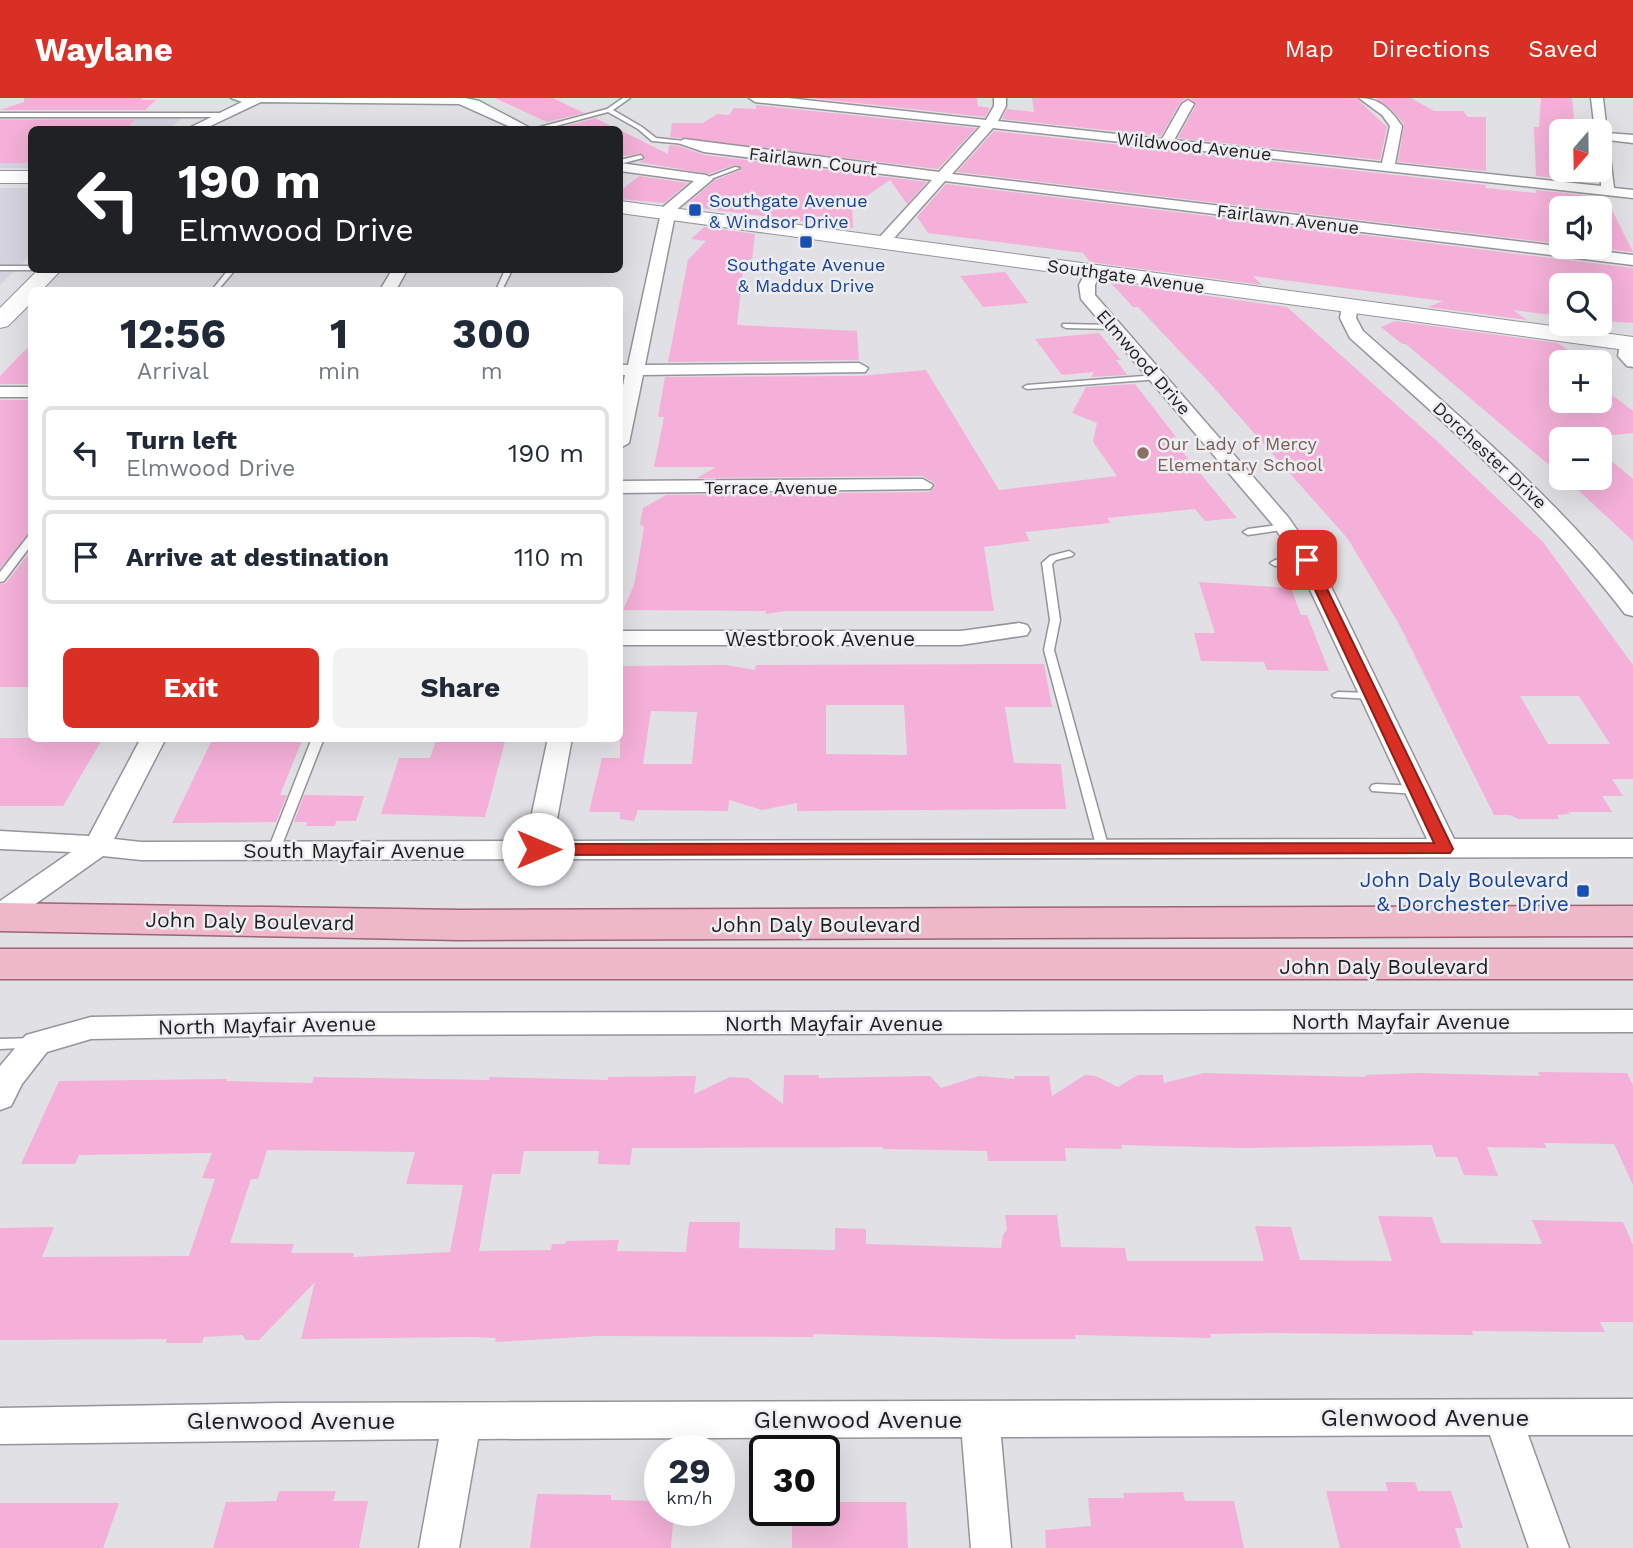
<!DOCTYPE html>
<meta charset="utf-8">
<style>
body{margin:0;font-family:"Work Sans",sans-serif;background:#f2f2f3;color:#1f2937;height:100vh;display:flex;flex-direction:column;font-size:26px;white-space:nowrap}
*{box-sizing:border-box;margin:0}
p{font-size:23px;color:#747a83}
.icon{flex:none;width:38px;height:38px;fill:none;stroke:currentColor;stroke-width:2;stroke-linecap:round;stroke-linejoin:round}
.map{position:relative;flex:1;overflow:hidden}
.sheet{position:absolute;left:28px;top:189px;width:595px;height:455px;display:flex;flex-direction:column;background:#fff;border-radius:10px;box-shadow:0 7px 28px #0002}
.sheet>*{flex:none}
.guide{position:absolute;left:28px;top:28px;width:595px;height:147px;border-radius:10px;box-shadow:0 7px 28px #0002;background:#202124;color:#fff;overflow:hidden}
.needle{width:46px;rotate:200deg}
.fabs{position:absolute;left:1549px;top:21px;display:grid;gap:14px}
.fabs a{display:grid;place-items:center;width:63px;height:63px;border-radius:10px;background:#fff;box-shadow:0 7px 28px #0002;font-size:35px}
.speed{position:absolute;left:644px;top:1337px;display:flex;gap:14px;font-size:35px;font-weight:700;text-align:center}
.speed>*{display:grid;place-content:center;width:91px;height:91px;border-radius:50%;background:#fff;box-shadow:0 7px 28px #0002;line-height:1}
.speed small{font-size:18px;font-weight:400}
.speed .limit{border:4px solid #111;border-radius:10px;background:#fff;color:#111}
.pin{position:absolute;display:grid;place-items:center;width:60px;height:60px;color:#fff;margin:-30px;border-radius:14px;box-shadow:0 4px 10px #0006}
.me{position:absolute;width:77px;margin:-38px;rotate:90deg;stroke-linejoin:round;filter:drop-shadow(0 0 5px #0008)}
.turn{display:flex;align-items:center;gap:24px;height:147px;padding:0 35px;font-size:32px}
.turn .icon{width:91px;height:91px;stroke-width:2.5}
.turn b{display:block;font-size:49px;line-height:60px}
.eta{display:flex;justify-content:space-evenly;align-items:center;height:119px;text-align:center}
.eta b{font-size:42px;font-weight:700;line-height:49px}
.action{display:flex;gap:14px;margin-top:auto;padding:14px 35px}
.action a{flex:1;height:80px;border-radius:10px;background:#d93025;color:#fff;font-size:28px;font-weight:700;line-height:80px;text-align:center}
.action a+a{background:#f2f2f3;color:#1f2937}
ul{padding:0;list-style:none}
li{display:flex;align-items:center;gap:21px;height:94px;margin:0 14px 10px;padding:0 21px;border:4px solid #e0e1e3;border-radius:10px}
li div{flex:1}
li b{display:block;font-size:26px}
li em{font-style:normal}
header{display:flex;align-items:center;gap:42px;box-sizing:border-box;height:98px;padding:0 35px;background:#d93025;color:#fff}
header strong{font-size:33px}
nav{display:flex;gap:38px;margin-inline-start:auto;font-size:24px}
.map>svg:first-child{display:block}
.built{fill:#d5d3df}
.building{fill:#f4b0d8;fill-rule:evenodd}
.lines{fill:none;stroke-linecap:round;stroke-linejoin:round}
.lane-casing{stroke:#959499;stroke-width:3}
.street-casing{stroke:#959499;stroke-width:3}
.secondary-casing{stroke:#959499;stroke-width:2}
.primary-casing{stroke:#9e6375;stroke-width:3}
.lane{fill:#fff;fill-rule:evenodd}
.street{fill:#fff;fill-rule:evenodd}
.secondary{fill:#fff;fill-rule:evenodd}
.primary{fill:#eeb8c8;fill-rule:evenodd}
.route{fill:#d93025;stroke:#8d1f18;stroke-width:2}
.transit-dot{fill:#1a4fb4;stroke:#eeeef2;stroke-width:2.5}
.education-dot{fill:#8d6e63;stroke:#eeeef2;stroke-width:2.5}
.labels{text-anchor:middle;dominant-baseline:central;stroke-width:5;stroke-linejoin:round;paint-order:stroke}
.far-street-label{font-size:18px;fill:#1e1e1f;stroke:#eeeef2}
.far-transit-label{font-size:18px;fill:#164399;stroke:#eeeef2;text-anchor:start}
.far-education-label{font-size:18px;fill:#785e54;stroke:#eeeef2;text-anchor:start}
.street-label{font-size:21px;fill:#1e1e1f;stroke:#eeeef2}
.transit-label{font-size:21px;fill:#164399;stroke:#eeeef2;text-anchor:end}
.near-street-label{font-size:24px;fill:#1e1e1f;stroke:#eeeef2}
</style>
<header>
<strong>Waylane</strong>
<nav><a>Map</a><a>Directions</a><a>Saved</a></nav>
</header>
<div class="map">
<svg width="1633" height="1450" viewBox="0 0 1633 1450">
<rect width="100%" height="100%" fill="#e1e0e5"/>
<g class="built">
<polygon points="0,19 184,19 169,31 32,32 31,70 0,70"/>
<polygon points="0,90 32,90 31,157 0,187"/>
</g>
<g class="building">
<polygon points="24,0 143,0 141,2 156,2 145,12 0,12 24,4"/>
<polygon points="495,0 553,0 584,15 547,24"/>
<polygon points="812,0 977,0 978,8 990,10 985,19"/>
<polygon points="1032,0 1186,0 1180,5 1161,38 1002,21 1007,11 1034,14"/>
<polygon points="1190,0 1356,0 1387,29 1380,62 1178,40 1196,7"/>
<polygon points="1375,0 1411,0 1434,13 1463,13 1468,19 1486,19 1486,73 1398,64 1404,26 1390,10"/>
<polygon points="1541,0 1572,0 1575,33 1561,33 1561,72 1579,72 1581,83 1536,78 1534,29 1539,29"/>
<polygon points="756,7 976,30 938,71 670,39 672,25 703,25 717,16 729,17 734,10 756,11"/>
<polygon points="595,20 619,32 559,30"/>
<polygon points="0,22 135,22 125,32 32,32 32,65 0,65"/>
<polygon points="620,32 668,56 669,47 679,48 704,57 927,84 907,106 890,82 852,108 853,130 685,108 715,82 741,72 742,69 734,67 709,76 639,64 645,61 642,55 620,59"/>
<polygon points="994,33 1486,87 1485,90 1536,95 1536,92 1582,97 1607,102 1633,154 1586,149 1600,149 1600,110 1561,110 1561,146 957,74"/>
<polygon points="639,78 688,85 664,105 620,101 620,93"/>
<polygon points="946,86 1633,170 1633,225 1600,223 1600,187 1561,187 1561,218 1513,212 1527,222 1428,209 1443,203 1253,178 1262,187 1090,164 1083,155 928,135 917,119"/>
<polygon points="704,129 755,136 751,173 743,173 737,227 857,233 859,262 668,264 688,162 706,143 691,141"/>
<polygon points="1005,174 1028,205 983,209 960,178"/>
<path d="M1110,184L1287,209L1439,345L1543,444L1633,567V681H1612L1623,698H1602L1612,714H1568L1570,716L1557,717L1559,721H1518L1510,717H1494L1399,526L1348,441L1207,282L1138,209H1133ZM1520,598H1579L1610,646H1548Z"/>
<polygon points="1395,223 1558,245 1584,264 1561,264 1561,303 1600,303 1600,288 1633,313 1633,335 1592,339 1595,341 1561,341 1561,377 1406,246 1402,246 1381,229"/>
<polygon points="1099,235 1121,262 1116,262 1127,277 1091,279 1094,274 1062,277 1035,241"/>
<polygon points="32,245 32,286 0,286 0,278"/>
<polygon points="926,272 999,392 1117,378 1093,344 1097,325 1072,315 1086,289 1135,286 1176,339 1171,340 1237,420 1205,423 1195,411 1107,420 1111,425 1025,434 1030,443 984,449 994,513 785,513 766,516 766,513 623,512 634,487 642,442 644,429 640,426 643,410 666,397 930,394 936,386 923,378 697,380 716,369 654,369 664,319 658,319 665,279 859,278"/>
<polygon points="0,302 32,302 32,434 0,470"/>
<polygon points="1600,353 1633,381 1633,443 1565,380 1600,380"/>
<polygon points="32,451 32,589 0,589 0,486 6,485"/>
<polygon points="1199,484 1291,490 1301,517 1307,517 1329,573 1267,572 1264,564 1201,563 1194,535 1215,535"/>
<path d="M1044,566L1052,609H1005L1014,665L1061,666L1066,711L797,713V705L762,712L729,702L728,713L638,712L634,723L620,721V714H589L602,660H620V568L726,567L755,572L756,567ZM826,607H904L907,657L826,656ZM651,613L697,614L692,666H643Z"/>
<polygon points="0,640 103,640 63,708 0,708"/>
<polygon points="213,640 303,640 280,697 287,697 276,724 172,725"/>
<polygon points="437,640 506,640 485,719 381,716 399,660 430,660"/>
<polygon points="304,697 364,698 356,723 336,723 335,728 306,728 307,724 294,724"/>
<path d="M1538,974L1627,975L1633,987V1087L1614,1046L1544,1045L1547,1050L1487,1049L1498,1078L1464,1077L1457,1059H1436L1432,1047L1243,1050L1121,1047L1122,1051L1065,1050L1066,1063H988L987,1053L883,1051V1049L632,1050L630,1067L598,1066L599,1053H524L520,1076H492L479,1153L551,1152L552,1146H565L566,1143L619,1142L617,1153L686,1154L689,1124H740L739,1150L835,1152V1130L866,1131V1146L1001,1150L1003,1137L1007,1132L1005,1117H1057L1061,1149L1125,1150L1127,1163H1264L1255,1128L1291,1129L1300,1162L1392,1163L1378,1118L1432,1119L1441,1145L1542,1146L1532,1122L1623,1124L1633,1147V1224H1600L1605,1234L1472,1233L1473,1237L1273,1235L1210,1236L1211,1240L1075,1237L1076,1241H1006L813,1236V1239L598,1238L495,1244L496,1240L472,1239L301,1241L315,1184L259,1242H246L242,1237L204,1239L202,1245H166L167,1241L0,1242V1130L54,1129L42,1159L189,1158L215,1081L202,1080L212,1055L79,1057L75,1066H21L59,983L227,981L226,983L312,985L314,979L489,982L490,979L608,982V979L696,978L694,996L730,979L748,980L783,1006L784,977H819V980L930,978L941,990L979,978L1015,981L1014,978H1049L1052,998L1085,977L1096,978L1118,989L1138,977H1163L1164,985L1204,975L1366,979L1365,977L1420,975L1540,978ZM267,1052L415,1054L406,1086L463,1087L450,1154L353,1159L354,1155H291L294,1146L230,1145L251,1081H258Z"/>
<polygon points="1385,1384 1415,1384 1418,1393 1451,1393 1463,1430 1455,1430 1461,1450 1340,1450 1326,1393 1388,1393"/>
<polygon points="279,1393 336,1393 333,1403 368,1403 359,1450 213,1450 226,1404 276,1403"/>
<polygon points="1183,1394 1185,1403 1234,1403 1244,1450 1046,1450 1045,1432 1091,1428 1088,1400 1124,1400 1123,1395"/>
<polygon points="537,1396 611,1397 611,1402 660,1403 660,1412 674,1412 671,1450 530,1450"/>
<polygon points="824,1404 906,1404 908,1450 792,1450 792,1412 824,1412"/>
<polygon points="0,1405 119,1405 103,1450 0,1450"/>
</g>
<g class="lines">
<g class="lane-casing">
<g id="lane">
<polygon points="623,0 630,0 613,12 642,29 656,40 684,43 686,46 652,43 638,31 608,14 541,32 529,32 607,11"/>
<polygon points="0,15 220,15 223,17 220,19 0,19"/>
<polygon points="641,57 643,60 620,66 620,62"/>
<polygon points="735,69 740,70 708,82 703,81"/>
<polygon points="0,168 32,168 32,172 35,172 0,172"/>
<polygon points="228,172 235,172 218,192 212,192"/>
<polygon points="505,172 512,172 502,192 496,192"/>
<polygon points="1063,226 1114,227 1118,229 1114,231 1066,230 1062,228"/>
<polygon points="1157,277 1160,277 1160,281 1027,291 1023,289 1027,287"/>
<polygon points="1285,426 1288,427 1288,431 1248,437 1243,434 1248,431"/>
<polygon points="32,436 32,446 4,483 0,484 0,474 29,437"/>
<polygon points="1069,453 1074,456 1072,458 1056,462 1052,466 1060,522 1054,552 1109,751 1103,755 1097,751 1044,552 1050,522 1042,465 1050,458"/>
<polygon points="1307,459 1312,462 1310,464 1275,468 1270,465 1275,462"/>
<polygon points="1338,594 1373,595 1379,598 1373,601 1334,599 1332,597"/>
<polygon points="312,640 324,640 280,752 274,756 270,755 268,752"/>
<polygon points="1376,686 1417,688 1423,692 1417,696 1372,693 1370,690 1372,687"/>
<polygon points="35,940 40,941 42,945 40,949 0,951 0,941"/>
</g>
</g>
<g class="street-casing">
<g id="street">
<polygon points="231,0 465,0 479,3 534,32 517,32 459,6 261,4 202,32 185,32 242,4"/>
<path d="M749,0H788L986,22L994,8V0H1006V8L998,23L1162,41L1182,6L1188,2L1194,6L1174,42L1382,65L1390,28L1382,17L1359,0C1380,0 1390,11 1402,28L1395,66L1601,88L1600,33H1595L1591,0H1603L1607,35L1633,37V45L1608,42L1614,90L1633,92V100L993,30L952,76L1633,157V167L945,83L887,148L882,149L875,145L877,142L932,82L704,54L678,45L684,41L939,74L981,28L755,4Z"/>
<polygon points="620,65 706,77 713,81 676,112 645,267 859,265 868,270 865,274 643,277 629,345 620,350 620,304 625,277 620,277 620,267 628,267 662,110 694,83 620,73"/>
<polygon points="1093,168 1101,173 1095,187 1095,197 1288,419 1318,462 1454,741 1633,741 1633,759 141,762 103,758 10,824 0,827 0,803 71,754 0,751 0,733 89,738 141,640 166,640 114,741 141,744 526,743 548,640 572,640 553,743 1427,741 1296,462 1273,427 1081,201 1079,187 1088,170"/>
<polygon points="392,172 407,172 396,192 380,192"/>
<path d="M1350,203L1358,208L1356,220L1363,233C1458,317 1554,398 1633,497V518L1625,516C1545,412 1447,327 1350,240L1340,220L1342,208Z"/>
<polygon points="1628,241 1633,242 1633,269 1627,268 1618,258 1620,246"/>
<rect x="0" y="289" width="32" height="10"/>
<polygon points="923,381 933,387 930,391 620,395 620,383"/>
<polygon points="1019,525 1027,527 1030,532 1027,537 961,547 620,547 620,533 961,533"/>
<polygon points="1633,912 1633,934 317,937 91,941 47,954 22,986 11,1008 0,1012 0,968 26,937 91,919 317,915"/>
<polygon points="1633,1301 1633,1337 1528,1337 1569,1450 1529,1450 1490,1337 1001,1339 1011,1450 971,1450 962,1339 478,1341 459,1450 419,1450 439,1341 0,1346 0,1310 279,1305"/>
</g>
</g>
<g class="secondary-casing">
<g id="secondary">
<rect x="0" y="73" width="32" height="12"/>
<polygon points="620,103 1633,239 1633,253 620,115"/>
<polygon points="38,172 61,172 42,192 32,192 32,204 8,228 0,230 0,210"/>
</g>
</g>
<g class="primary-casing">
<g id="primary">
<polygon points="0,805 460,812 1633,808 1633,838 460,842 0,833"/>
<rect x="0" y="851" width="1633" height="30"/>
</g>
</g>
<use href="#lane" class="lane"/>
<use href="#street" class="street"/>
<use href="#secondary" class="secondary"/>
<use href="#primary" class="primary"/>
</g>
<polygon class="route" points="1307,458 1313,462 1453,751 1450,755 538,757 530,751 538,746 1434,745 1301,462"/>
<g class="transit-dot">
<rect x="688" y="105" width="14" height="14" rx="3.5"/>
<rect x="799" y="137" width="14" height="14" rx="3.5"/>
<rect x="1576" y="786" width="14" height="14" rx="3.5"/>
</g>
<circle class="education-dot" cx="1143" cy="355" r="7"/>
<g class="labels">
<g class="far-street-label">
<text transform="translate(1194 48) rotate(6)">Wildwood Avenue</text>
<text transform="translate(813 63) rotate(7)">Fairlawn Court</text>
<text transform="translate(1288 121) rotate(7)">Fairlawn Avenue</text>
<text transform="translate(1126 178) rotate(8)">Southgate Avenue</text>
<text transform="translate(1144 264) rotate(49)">Elmwood Drive</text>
<text transform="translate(1490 357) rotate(43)">Dorchester Drive</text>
<text x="771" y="389">Terrace Avenue</text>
</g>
<g class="far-transit-label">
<text x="709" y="102">Southgate Avenue<tspan x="709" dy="21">&amp; Windsor Drive</tspan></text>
<text x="806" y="166" text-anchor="middle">Southgate Avenue<tspan x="806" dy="21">&amp; Maddux Drive</tspan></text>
</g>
<g class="far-education-label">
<text x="1157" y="345">Our Lady of Mercy<tspan x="1157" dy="21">Elementary School</tspan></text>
</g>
<g class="street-label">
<text x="820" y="540">Westbrook Avenue</text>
<text x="354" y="752">South Mayfair Avenue</text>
<text transform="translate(250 823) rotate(1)">John Daly Boulevard</text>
<text x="816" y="826">John Daly Boulevard</text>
<text x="1384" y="868">John Daly Boulevard</text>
<text x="1401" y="923">North Mayfair Avenue</text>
<text x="834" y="925">North Mayfair Avenue</text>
<text transform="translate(267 927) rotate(-1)">North Mayfair Avenue</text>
</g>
<g class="transit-label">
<text x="1569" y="781">John Daly Boulevard<tspan x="1569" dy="24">&amp; Dorchester Drive</tspan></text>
</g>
<g class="near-street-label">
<text x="1425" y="1320">Glenwood Avenue</text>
<text x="858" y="1322">Glenwood Avenue</text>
<text x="291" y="1323">Glenwood Avenue</text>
</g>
</g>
</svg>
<div class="fabs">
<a><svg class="needle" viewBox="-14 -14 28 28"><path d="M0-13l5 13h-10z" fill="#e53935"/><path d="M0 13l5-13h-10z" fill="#747a83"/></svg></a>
<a><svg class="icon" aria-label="sound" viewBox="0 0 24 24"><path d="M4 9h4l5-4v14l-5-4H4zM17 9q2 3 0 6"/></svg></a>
<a><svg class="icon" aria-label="search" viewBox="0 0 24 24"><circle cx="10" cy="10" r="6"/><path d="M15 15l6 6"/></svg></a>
<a>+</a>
<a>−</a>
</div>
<div class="speed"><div>29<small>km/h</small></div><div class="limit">30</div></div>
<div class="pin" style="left:1307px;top:462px;background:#d93025"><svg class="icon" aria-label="arrive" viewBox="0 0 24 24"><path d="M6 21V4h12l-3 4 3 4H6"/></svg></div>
<svg class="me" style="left:538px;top:751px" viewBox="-20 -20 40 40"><circle r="19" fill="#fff"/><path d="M0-13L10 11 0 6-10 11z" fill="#d93025"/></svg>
<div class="guide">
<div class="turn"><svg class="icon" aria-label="left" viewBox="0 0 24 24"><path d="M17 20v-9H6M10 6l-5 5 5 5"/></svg><div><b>190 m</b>Elmwood Drive</div></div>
</div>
<section class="sheet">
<div class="eta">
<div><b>12:56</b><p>Arrival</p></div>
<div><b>1</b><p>min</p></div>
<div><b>300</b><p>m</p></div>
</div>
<ul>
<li><svg class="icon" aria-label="left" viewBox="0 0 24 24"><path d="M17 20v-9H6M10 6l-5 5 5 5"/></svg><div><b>Turn left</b><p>Elmwood Drive</p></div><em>190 m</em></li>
<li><svg class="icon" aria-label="arrive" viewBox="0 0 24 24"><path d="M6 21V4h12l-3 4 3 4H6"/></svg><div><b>Arrive at destination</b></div><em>110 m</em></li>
</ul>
<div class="action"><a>Exit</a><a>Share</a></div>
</section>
</div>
